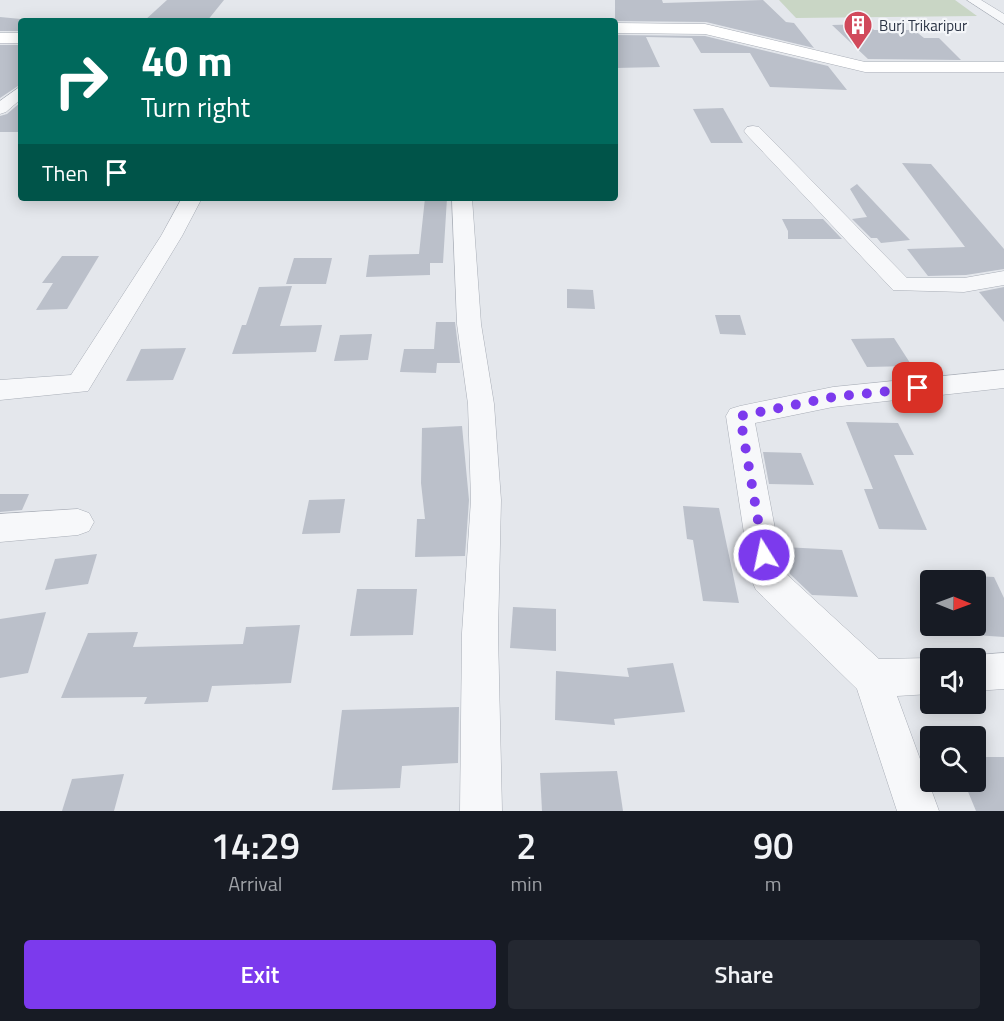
<!DOCTYPE html>
<style>
body{margin:0;font-family:"Titillium Web",sans-serif;background:#242831;color:#f1f3f6;height:100vh;display:flex;flex-direction:column;font-size:22px;white-space:nowrap}
*{box-sizing:border-box;margin:0}
p{font-size:20px;color:#9ea1a6}
.icon{flex:none;width:33px;height:33px;fill:none;stroke:currentColor;stroke-width:2;stroke-linecap:round;stroke-linejoin:round}
.map{position:relative;height:811px;overflow:hidden}
.details{display:flex;flex-direction:column;background:#171b24;flex:1}
.details>*{flex:none}
.banner{position:absolute;left:18px;top:18px;width:600px;height:183px;border-radius:6px;box-shadow:0 3px 15px #0003;background:#00695c;color:#fff;overflow:hidden}
.needle{width:39px;rotate:91deg}
.fabs{position:absolute;left:920px;top:570px;display:grid;gap:12px}
.fabs a{display:grid;place-items:center;width:66px;height:66px;border-radius:6px;background:#171b24;box-shadow:0 3px 15px #0003;font-size:30px}
.pin{position:absolute;display:grid;place-items:center;width:51px;height:51px;color:#fff;margin:-26px;border-radius:12px;box-shadow:0 3px 9px #0006}
.me{position:absolute;width:66px;margin:-33px;rotate:350deg;stroke-linejoin:round;filter:drop-shadow(0 0 4px #0008)}
.turn{display:flex;align-items:center;gap:21px;height:126px;padding:0 24px;font-size:27px}
.turn .icon{width:78px;height:78px;stroke-width:2.5}
.turn b{display:block;font-size:42px;line-height:51px}
.then{display:flex;align-items:center;height:57px;padding:0 24px;background:#0003;gap:12px;font-size:22px}
.eta{display:flex;justify-content:space-evenly;align-items:center;height:102px;text-align:center}
.eta b{font-size:36px;font-weight:600;line-height:42px}
.cta{display:flex;gap:12px;margin-top:auto;padding:12px 24px}
.cta a{flex:1;height:69px;border-radius:6px;background:#7c3aed;color:#fff;font-size:24px;font-weight:600;line-height:69px;text-align:center}
.cta a+a{background:#242831;color:#f1f3f6}
.map>svg:first-child{display:block}
.green{fill:#c9d6c5}
.building{fill:#bbc0ca}
.lines{fill:none;stroke-linecap:round;stroke-linejoin:round}
.minor-casing{stroke:#a9aeb7;stroke-width:1}
.secondary-casing{stroke:#a9aeb7;stroke-width:1}
.minor{fill:#f7f8fa;fill-rule:evenodd}
.secondary{fill:#fff;fill-rule:evenodd}
.route{stroke:#7c3aed;stroke-width:10;stroke-dasharray:0 18}
.labels{text-anchor:middle;dominant-baseline:central;stroke-width:4.5;stroke-linejoin:round;paint-order:stroke}
.far-poi-label{font-size:15px;fill:#2b3445;stroke:#f4f6f9;text-anchor:start}
</style>
<div class="map">
<svg width="1004" height="811" viewBox="0 0 1004 811">
<rect width="100%" height="100%" fill="#e4e7ec"/>
<polygon class="green" points="779,0 955,0 977,16 796,18"/>
<g class="building">
<polygon points="167,0 224,0 207,21 144,21"/>
<polygon points="615,0 662,0 663,3 763,0 786,22 794,23 814,48 706,22 615,21"/>
<polygon points="0,17 21,19 21,31 0,31"/>
<polygon points="868,24 874,30 914,30 924,38 939,38 961,60 868,59 832,25"/>
<polygon points="615,35 705,36 828,66 847,90 770,87 750,53 701,53 692,38 646,37 660,67 615,68"/>
<polygon points="0,45 21,45 21,84 0,98"/>
<polygon points="21,102 21,132 0,132 0,116 7,114"/>
<polygon points="723,108 743,143 711,143 693,109"/>
<polygon points="902,163 931,164 1004,249 1004,269 966,275 928,276 907,249 965,247"/>
<polygon points="857,184 910,240 881,243 877,238 871,238 852,219 867,217 850,189"/>
<polygon points="425,198 447,198 443,263 430,263 430,275 366,277 369,255 419,254"/>
<polygon points="782,219 823,219 842,239 788,239 788,231"/>
<polygon points="62,256 99,256 67,309 36,310 53,283 42,283"/>
<polygon points="294,258 332,258 326,284 286,284"/>
<polygon points="292,286 280,326 322,325 316,352 232,354 242,325 246,325 259,287"/>
<polygon points="1004,287 1004,322 979,292"/>
<polygon points="567,289 593,290 595,309 567,308"/>
<polygon points="715,315 740,315 746,335 720,334"/>
<polygon points="436,322 455,322 460,363 437,363 436,373 400,372 404,349 434,349"/>
<polygon points="372,334 368,360 334,361 340,335"/>
<polygon points="894,338 912,366 867,367 851,339"/>
<polygon points="186,348 173,380 126,381 141,349"/>
<polygon points="846,422 898,423 914,455 894,455 927,530 879,529 864,489 873,489"/>
<polygon points="462,426 469,500 465,556 415,557 417,519 425,519 421,483 422,428"/>
<polygon points="763,452 801,453 814,485 769,484"/>
<polygon points="0,494 29,494 22,510 0,512"/>
<polygon points="345,499 340,533 302,534 309,500"/>
<polygon points="683,506 719,508 739,603 703,601 693,540 687,539"/>
<polygon points="783,547 842,550 858,597 812,595 790,574"/>
<polygon points="97,554 88,584 45,590 55,559"/>
<polygon points="975,576 994,577 1004,598 1004,637 975,635"/>
<polygon points="357,589 417,589 413,635 350,636"/>
<polygon points="513,607 556,609 556,651 510,648"/>
<polygon points="46,612 28,673 0,678 0,619"/>
<polygon points="300,625 291,683 212,686 208,702 144,704 147,697 61,698 88,633 138,632 133,647 243,644 246,627"/>
<polygon points="673,663 685,712 614,719 615,725 555,720 556,671 629,677 627,668"/>
<polygon points="459,707 458,763 402,766 400,788 332,790 342,710"/>
<polygon points="975,757 1004,757 1004,811 976,811 964,782 975,782"/>
<polygon points="617,771 623,811 542,811 540,773"/>
<polygon points="124,774 114,811 62,811 72,779"/>
</g>
<g class="lines">
<g class="minor-casing">
<g id="minor">
<polygon points="967,0 981,0 1004,14 1004,24"/>
<polygon points="21,86 21,99 6,112 0,114 0,101"/>
<polygon points="753,126 759,127 907,278 964,278 1004,271 1004,285 964,292 893,290 747,135 744,131 747,127"/>
<polygon points="182,198 202,198 182,236 88,391 0,400 0,380 71,375 161,236"/>
<polygon points="452,198 472,198 481,324 494,404 501,500 498,633 502,811 460,811 462,633 471,500 468,404 457,324"/>
<polygon points="1004,370 1004,388 833,407 755,423 783,571 879,659 930,658 932,658 930,658 930,694 897,696 939,811 897,811 857,689 756,590 751,579 726,416 730,409 740,406 833,387"/>
<polygon points="78,509 89,513 94,522 89,531 78,535 0,542 0,514"/>
<polygon points="1004,653 1004,689 975,691 975,658 966,658 975,655"/>
</g>
</g>
<g class="secondary-casing">
<g id="secondary">
<polygon points="615,23 705,24 865,62 1004,62 1004,72 865,72 705,34 615,33"/>
<rect x="0" y="33" width="21" height="10"/>
</g>
</g>
<use href="#minor" class="minor"/>
<use href="#secondary" class="secondary"/>
</g>
<g class="lines">
<polyline class="route" points="764,555 740,416 833,397 918,388"/>
</g>
<defs>
<g id="building-pin" transform="scale(1.5)"><path d="M0 17L-7.5 6A9.5 9.5 0 1 1 7.5 6Z" fill="#d1495b" stroke="#f4f6f9"/><path d="M-4-6H4V6H1V3H-1V6H-4ZM-2.5-4.3h1.7v1.8h-1.7ZM.8-4.3h1.7v1.8H.8ZM-2.5-1h1.7V.8h-1.7ZM.8-1h1.7V.8H.8Z" fill="#fff"/></g>
</defs>
<g fill-rule="evenodd">
<use href="#building-pin" x="858" y="25"/>
</g>
<g class="labels">
<g class="far-poi-label">
<text x="879" y="25">Burj Trikaripur</text>
</g>
</g>
</svg>
<div class="fabs">
<a><svg class="needle" viewBox="-14 -14 28 28"><path d="M0-13l5 13h-10z" fill="#e53935"/><path d="M0 13l5-13h-10z" fill="#9ea1a6"/></svg></a>
<a><svg class="icon" aria-label="sound" viewBox="0 0 24 24"><path d="M4 9h4l5-4v14l-5-4H4zM17 9q2 3 0 6"/></svg></a>
<a><svg class="icon" aria-label="search" viewBox="0 0 24 24"><circle cx="10" cy="10" r="6"/><path d="M15 15l6 6"/></svg></a>
</div>
<div class="pin" style="left:918px;top:388px;background:#d93025"><svg class="icon" aria-label="arrive" viewBox="0 0 24 24"><path d="M6 21V4h12l-3 4 3 4H6"/></svg></div>
<svg class="me" style="left:764px;top:555px" viewBox="-20 -20 40 40"><circle r="17" fill="#7c3aed" stroke="#fff" stroke-width="3"/><path d="M0-11L8 9 0 5-8 9z" fill="#fff"/></svg>
<div class="banner">
<div class="turn"><svg class="icon" aria-label="right" viewBox="0 0 24 24"><path d="M7 20v-9h11M14 6l5 5-5 5"/></svg><div><b>40 m</b>Turn right</div></div>
<div class="then">Then<svg class="icon" aria-label="arrive" viewBox="0 0 24 24"><path d="M6 21V4h12l-3 4 3 4H6"/></svg></div>
</div>
</div>
<section class="details">
<div class="eta">
<div><b>14:29</b><p>Arrival</p></div>
<div><b>2</b><p>min</p></div>
<div><b>90</b><p>m</p></div>
</div>
<div class="cta"><a>Exit</a><a>Share</a></div>
</section>
